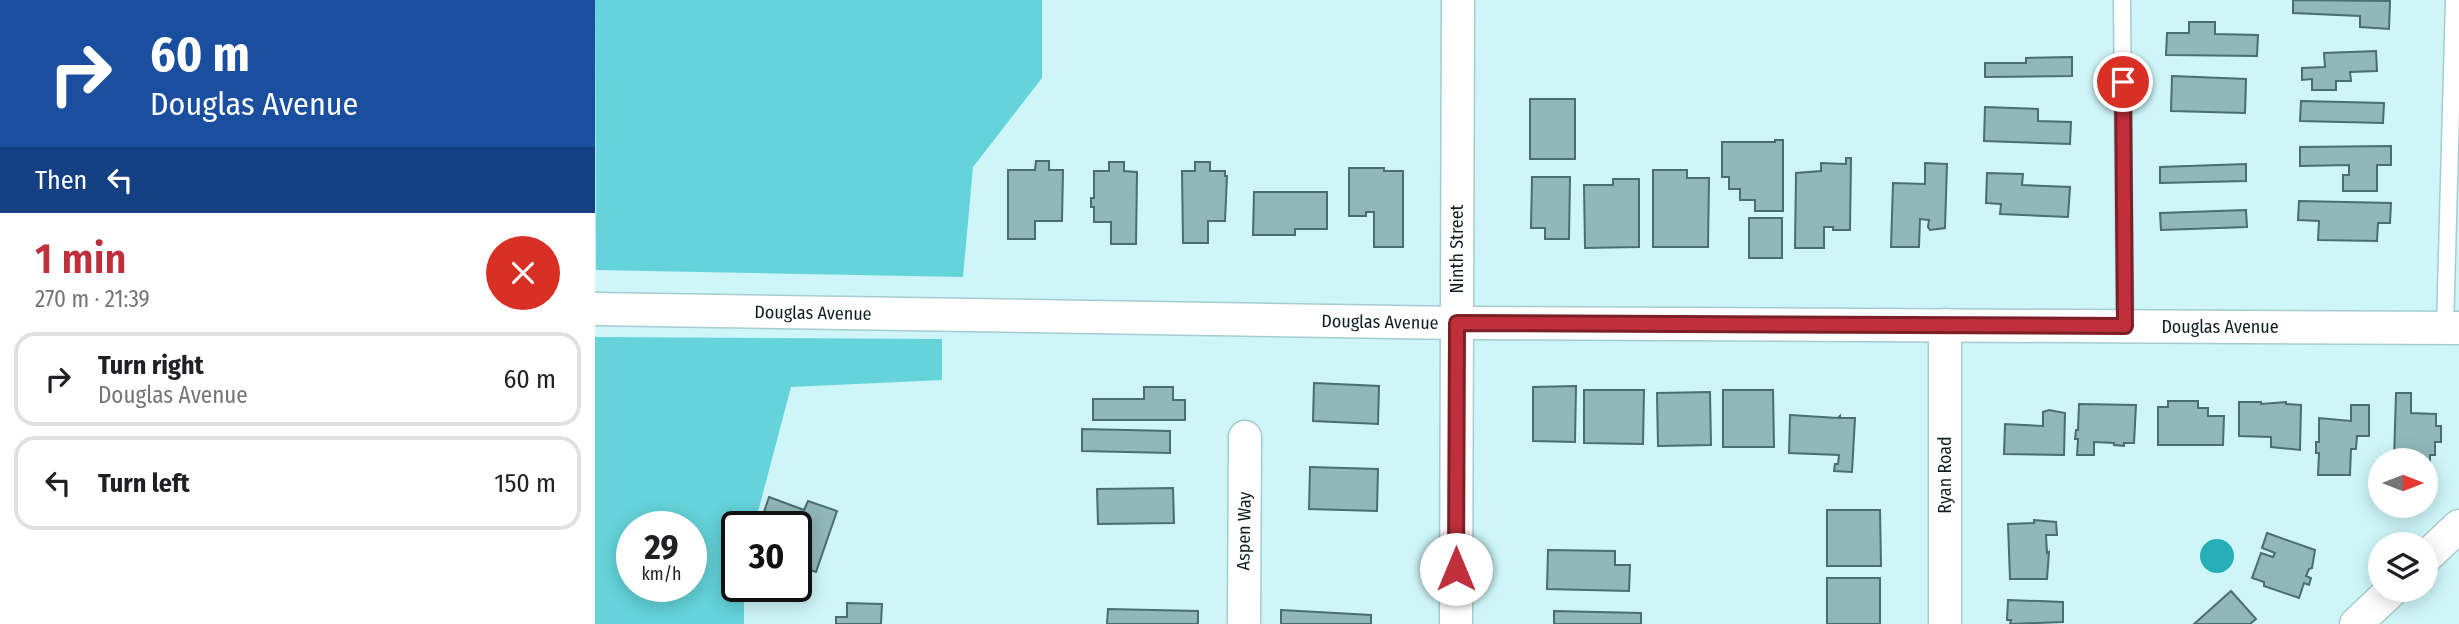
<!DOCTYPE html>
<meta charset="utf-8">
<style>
body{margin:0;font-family:"Fira Sans Condensed",sans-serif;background:#f2f2f2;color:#202124;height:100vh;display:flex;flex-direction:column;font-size:26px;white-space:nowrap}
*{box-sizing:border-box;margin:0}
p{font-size:23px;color:#757577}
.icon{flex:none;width:38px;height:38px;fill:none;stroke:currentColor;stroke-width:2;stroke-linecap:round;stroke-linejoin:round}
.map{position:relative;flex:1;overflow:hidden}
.panel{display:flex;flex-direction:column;background:#fff;width:595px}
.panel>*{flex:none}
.hud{background:#1a4fa0;color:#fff;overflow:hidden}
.needle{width:46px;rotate:90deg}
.tools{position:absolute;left:1773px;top:448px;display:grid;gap:14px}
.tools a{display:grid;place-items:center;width:70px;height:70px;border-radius:50%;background:#fff;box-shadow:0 4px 18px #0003;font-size:35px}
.speed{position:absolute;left:21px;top:511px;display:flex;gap:14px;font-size:35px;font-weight:700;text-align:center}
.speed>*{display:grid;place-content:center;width:91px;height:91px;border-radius:50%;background:#fff;box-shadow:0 4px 18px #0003;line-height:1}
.speed small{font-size:18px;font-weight:400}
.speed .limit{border:4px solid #111;border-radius:10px;background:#fff;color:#111}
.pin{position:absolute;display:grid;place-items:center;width:60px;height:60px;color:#fff;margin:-30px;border:4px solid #fff;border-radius:50%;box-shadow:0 2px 7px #0007}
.me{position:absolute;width:77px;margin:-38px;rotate:0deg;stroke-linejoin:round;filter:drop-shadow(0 0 5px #0008)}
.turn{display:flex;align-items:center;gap:24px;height:147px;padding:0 35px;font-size:32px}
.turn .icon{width:91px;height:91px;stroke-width:2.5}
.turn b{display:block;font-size:49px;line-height:60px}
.then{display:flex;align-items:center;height:66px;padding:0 35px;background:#0003;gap:14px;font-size:26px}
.round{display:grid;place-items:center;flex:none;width:74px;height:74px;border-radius:37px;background:#f2f2f2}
.headline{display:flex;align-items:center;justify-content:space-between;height:119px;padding:0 35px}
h1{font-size:42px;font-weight:600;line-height:52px;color:#bf2f3c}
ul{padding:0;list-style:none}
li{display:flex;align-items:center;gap:21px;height:94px;margin:0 14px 10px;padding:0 21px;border:4px solid #e0e0e0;border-radius:21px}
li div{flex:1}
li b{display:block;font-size:26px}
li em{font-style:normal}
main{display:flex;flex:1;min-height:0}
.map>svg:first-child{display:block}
.green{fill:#64d3da;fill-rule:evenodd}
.water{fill:#26afb7}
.building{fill:#91b7ba;stroke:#496d70;stroke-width:2}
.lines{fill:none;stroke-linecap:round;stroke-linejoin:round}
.lane-casing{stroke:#a4cbcd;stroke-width:19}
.street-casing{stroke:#a4cbcd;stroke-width:35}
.lane{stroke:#fff;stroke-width:16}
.street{stroke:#fff;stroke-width:32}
.route-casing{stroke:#7c1f27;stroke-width:18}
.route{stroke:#bf2f3c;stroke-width:12}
.labels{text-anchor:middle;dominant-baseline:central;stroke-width:5;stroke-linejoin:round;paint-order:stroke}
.street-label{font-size:18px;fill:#0f1e1f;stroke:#fff}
</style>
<main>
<section class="panel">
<div class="hud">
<div class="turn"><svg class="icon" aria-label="right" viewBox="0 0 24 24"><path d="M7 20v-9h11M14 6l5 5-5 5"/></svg><div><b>60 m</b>Douglas Avenue</div></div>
<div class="then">Then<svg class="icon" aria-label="left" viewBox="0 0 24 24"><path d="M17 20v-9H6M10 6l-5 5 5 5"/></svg></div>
</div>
<div class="headline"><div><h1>1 min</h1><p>270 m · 21:39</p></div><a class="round" style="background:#d93025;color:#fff"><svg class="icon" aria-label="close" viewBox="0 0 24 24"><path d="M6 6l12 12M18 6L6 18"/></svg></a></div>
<ul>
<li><svg class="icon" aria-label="right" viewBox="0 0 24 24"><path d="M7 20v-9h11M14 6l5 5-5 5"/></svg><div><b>Turn right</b><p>Douglas Avenue</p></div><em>60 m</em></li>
<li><svg class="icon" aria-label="left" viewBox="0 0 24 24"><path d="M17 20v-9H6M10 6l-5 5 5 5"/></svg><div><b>Turn left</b></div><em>150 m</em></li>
</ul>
</section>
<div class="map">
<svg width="1864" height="624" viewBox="0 0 1864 624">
<rect width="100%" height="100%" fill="#cef6f9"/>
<g class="green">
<polygon points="0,0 447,0 447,78 378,167 368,277 1,270"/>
<path d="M0,337L347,339V380L196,387L159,527H142V586H149V624H0ZM37,527H96V586H37Z"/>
</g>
<circle class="water" cx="1622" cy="556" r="17"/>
<g class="building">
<polygon points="1698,0 1795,1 1794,29 1765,27 1765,16 1698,13"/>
<polygon points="1594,22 1620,22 1620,34 1663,35 1662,56 1571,55 1572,33 1594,33"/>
<polygon points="1781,51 1782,71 1755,72 1756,81 1741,81 1741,90 1717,90 1717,79 1707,80 1707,68 1730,67 1729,53"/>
<polygon points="1477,57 1477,76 1390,77 1390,63 1431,63 1431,58"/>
<polygon points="1577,76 1651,79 1650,113 1576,111"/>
<rect x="935" y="99" width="45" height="60"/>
<polygon points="1706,101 1789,103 1788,123 1705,121"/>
<polygon points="1390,107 1443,109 1443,121 1476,122 1475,144 1389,141"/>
<polygon points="1180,140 1188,140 1188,211 1160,211 1160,200 1145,200 1145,189 1134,189 1134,177 1127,177 1127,142 1180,142"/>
<polygon points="1796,146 1796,165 1782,165 1782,191 1748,191 1748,175 1754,175 1754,165 1705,166 1705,147"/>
<polygon points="1251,158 1256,158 1255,230 1238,230 1238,227 1229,227 1229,248 1200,248 1201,173 1226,171 1226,163 1251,164"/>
<polygon points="441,161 454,161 454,170 468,170 467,221 440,221 440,239 413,239 413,170 440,170"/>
<polygon points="514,162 529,162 529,171 542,172 541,244 516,244 516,222 499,222 499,207 496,207 496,198 499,198 499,171 514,171"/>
<polygon points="600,162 615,162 615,171 630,171 630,176 632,176 630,221 613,221 613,243 588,243 587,171 600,171"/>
<polygon points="1330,163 1352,164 1350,228 1335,230 1333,227 1334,220 1325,219 1324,247 1296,247 1298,183 1330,184"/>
<polygon points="1651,164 1651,181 1565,183 1565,167"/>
<polygon points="754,168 789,168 789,171 808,171 808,247 779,247 779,212 771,212 771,216 754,216"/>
<polygon points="1058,170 1092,170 1092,178 1114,178 1113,247 1058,247"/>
<polygon points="1392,173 1428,174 1427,185 1475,187 1473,217 1405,214 1406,204 1391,203"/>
<polygon points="937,177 975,177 974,239 950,239 950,228 936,228"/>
<polygon points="1018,179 1044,179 1044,247 990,248 989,185 1018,185"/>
<polygon points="659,192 732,192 732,229 700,229 700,235 658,235"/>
<polygon points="1704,201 1796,203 1795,223 1783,223 1782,241 1723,240 1724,221 1703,220"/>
<polygon points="1651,210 1652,227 1566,230 1565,213"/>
<rect x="1154" y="218" width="33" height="40"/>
<polygon points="719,383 784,386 783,424 718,421"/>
<polygon points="981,386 980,442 938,441 938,387"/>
<polygon points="549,387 578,387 578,400 590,400 590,420 498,420 498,399 549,399"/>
<polygon points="989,390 1049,390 1048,444 989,443"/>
<polygon points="1128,390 1178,390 1179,447 1128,447"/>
<polygon points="1115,392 1116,445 1063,446 1062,393"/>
<polygon points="1801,393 1816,393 1816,413 1841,414 1841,426 1846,426 1846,442 1840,442 1840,455 1835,455 1835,481 1830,481 1830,460 1799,460"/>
<polygon points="1573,401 1603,401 1603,408 1613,408 1613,416 1629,416 1628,445 1563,445 1563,407 1573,407"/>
<polygon points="1644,402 1666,402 1666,404 1691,402 1691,404 1706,405 1705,450 1676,447 1676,437 1644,436"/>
<polygon points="1484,404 1541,405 1539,443 1529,443 1529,446 1519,445 1519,443 1499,442 1499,455 1482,455 1483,439 1480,439 1481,430 1483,430"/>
<polygon points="1756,405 1774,405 1774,436 1762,436 1761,449 1756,449 1755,475 1723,475 1724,453 1721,453 1721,442 1724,442 1724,418 1756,421"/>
<polygon points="1454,410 1470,413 1469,455 1409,454 1410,424 1448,426 1448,412"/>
<polygon points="1195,415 1243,418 1245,416 1245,418 1260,418 1257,472 1239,471 1240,464 1243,464 1244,455 1194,453"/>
<polygon points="487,429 575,431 575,453 487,451"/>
<polygon points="715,467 783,469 782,511 714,509"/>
<polygon points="578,488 579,523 503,524 502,489"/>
<polygon points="174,497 209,510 213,501 242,511 221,572 201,565 201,527 164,527"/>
<polygon points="1232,510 1285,510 1286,566 1232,566"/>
<polygon points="1439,520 1461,522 1462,535 1451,535 1452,553 1454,552 1452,579 1415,579 1413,524 1439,523"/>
<polygon points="1672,533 1720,550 1717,568 1714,569 1711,576 1716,578 1714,585 1709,583 1704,598 1669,586 1669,582 1657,578 1666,553 1678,557 1680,553 1667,548"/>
<polygon points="953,550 1020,551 1020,565 1035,565 1034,591 952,589"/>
<rect x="1232" y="578" width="53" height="46"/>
<polygon points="1636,591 1661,619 1655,624 1599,624"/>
<polygon points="1413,600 1468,602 1468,622 1415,624 1416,620 1412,620"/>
<polygon points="252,603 287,604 286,624 241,624 241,617 252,617"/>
<polygon points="513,609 603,611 603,624 512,624"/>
<polygon points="686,610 776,615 776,624 686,624"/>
<polygon points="959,611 1046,613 1046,624 959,624"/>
</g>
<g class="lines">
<g class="lane-casing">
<g id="lane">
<polyline points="1527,0 1530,326"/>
<polyline points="1850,328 1859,0"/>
</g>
</g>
<g class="street-casing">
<g id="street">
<polyline points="0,309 862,323 1864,328"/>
<polyline points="1350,325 1350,624"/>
<polyline points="1830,558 1864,526"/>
<polyline points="649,624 650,437"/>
<polyline points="861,624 863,0"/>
<polyline points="1761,624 1797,590"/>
</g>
</g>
<use href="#lane" class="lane"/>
<use href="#street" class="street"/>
</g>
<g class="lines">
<g class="route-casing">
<polyline id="route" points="861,569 862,323 1530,326 1528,82"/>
</g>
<use href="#route" class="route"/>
</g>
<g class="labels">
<g class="street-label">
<text transform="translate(862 249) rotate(-90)">Ninth Street</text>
<text transform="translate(218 313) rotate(1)">Douglas Avenue</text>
<text transform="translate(785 322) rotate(1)">Douglas Avenue</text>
<text x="1625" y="327">Douglas Avenue</text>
<text transform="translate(1350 475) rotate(-90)">Ryan Road</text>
<text transform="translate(649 531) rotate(-89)">Aspen Way</text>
</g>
</g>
</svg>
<div class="tools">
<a><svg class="needle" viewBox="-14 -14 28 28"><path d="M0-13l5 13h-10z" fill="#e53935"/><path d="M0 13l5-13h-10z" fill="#757577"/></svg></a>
<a><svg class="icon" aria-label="layers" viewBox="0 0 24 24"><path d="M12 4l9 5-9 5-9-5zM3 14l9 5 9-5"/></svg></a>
</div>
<div class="speed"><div>29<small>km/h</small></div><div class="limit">30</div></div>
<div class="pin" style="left:1528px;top:82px;background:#d93025"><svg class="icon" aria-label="arrive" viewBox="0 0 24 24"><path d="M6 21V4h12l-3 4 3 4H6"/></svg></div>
<svg class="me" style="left:861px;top:569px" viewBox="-20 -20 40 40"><circle r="19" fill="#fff"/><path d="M0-13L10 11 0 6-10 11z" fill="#bf2f3c"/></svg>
</div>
</main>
